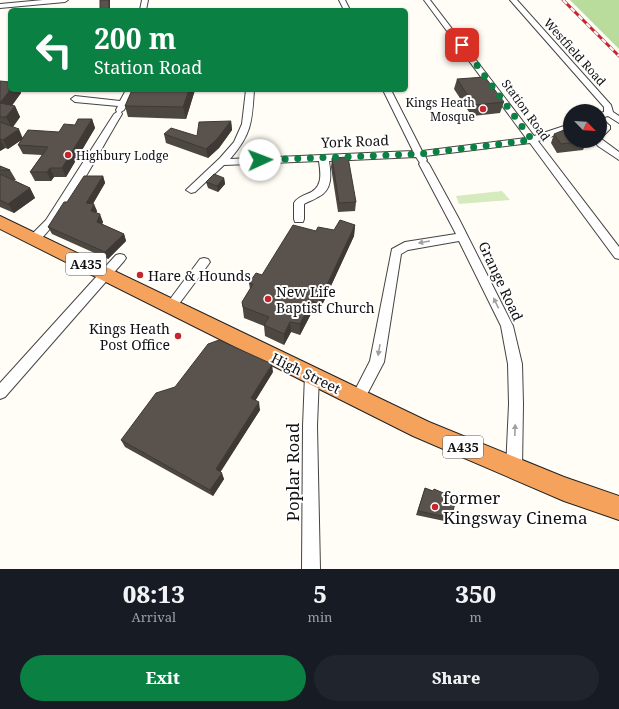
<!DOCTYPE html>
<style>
body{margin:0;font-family:"Noto Serif",serif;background:#20242c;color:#f1f3f6;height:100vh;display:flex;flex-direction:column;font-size:15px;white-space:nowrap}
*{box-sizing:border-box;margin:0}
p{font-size:13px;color:#9ea1a6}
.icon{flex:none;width:22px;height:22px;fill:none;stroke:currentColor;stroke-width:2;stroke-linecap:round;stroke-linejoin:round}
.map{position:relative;height:569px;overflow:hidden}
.sheet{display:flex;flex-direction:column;background:#171b24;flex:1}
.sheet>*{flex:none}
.top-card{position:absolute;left:8px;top:8px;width:400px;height:84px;border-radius:6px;box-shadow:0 1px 3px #0004;background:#0b8043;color:#fff;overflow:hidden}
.needle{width:26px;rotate:115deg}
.tools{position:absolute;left:563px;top:104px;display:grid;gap:8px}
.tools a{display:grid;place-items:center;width:44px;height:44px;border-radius:50%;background:#171b24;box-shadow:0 1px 3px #0004;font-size:20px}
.pin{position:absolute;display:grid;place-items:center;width:34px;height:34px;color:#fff;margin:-17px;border-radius:8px;box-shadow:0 2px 6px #0006}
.me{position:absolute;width:44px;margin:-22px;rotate:88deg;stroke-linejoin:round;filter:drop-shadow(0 0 3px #0008)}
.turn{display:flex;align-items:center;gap:14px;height:84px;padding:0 20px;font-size:18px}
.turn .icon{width:52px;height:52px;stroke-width:2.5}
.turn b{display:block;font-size:28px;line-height:34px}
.eta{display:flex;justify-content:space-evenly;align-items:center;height:68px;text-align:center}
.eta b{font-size:24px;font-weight:800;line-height:28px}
.button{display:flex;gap:8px;margin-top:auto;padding:8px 20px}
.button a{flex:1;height:46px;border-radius:24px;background:#0b8043;color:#fff;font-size:16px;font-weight:800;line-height:46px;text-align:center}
.button a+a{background:#20242c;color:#f1f3f6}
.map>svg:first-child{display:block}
.green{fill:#d5ebbd}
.forest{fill:#b9dc9c}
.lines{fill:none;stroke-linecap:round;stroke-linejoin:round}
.minor-casing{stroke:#444;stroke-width:2}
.highway-casing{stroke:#222;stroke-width:2}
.minor{fill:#fff;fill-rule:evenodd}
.highway{fill:#f5a25d;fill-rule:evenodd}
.rail-casing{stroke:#c4262e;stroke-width:3}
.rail{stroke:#fff;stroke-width:2;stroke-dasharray:5.5;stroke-linecap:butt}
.wall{fill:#4d4742}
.shaded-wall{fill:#3f3936}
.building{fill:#5a524d;stroke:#3f3936}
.oneway{fill:#a0a0a0}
.route{stroke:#0b8043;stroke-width:7;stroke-dasharray:0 12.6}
.poi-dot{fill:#c4262e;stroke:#fff;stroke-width:1.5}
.labels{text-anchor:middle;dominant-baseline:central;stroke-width:4;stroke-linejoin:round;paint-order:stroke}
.far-street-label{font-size:12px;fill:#111;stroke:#fff}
.far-poi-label{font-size:12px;fill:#111;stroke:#fff;text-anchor:end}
.shield{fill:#fff;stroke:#585858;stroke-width:1}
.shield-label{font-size:13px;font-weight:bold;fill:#111}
.street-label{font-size:14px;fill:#111;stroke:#fff}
.poi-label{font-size:14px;fill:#111;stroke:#fff;text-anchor:start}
.near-street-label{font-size:17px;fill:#111;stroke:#fff}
.near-poi-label{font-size:17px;fill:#111;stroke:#fff;text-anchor:start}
</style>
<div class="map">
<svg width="619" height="569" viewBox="0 0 619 569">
<rect width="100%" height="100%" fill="#fffdf5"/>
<polygon class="green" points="502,191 510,200 459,204 456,196"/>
<polygon class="forest" points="570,0 619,0 619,49"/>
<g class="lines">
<g class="minor-casing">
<g id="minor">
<polygon points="43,0 68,0 65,2 0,8 0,4"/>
<polygon points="142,0 148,0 146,10 140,10"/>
<polygon points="339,0 345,0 350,10 344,10"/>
<path d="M424,0H430L534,136L570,124V130L538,141L619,247V259L615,258L530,143L425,156L427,160L426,161L429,164L459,219L513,326L522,364L523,404L522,469L519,474L514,477L509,474L506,469L509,404L508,364L501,326L459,241L408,250L401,254L384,362L363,402L358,404L353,402L351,398L370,361L392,249L405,242L456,234L419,164L420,163L416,157L329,161C331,174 333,190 318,197C314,200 309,201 304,204V219L303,222H295L294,219V203C297,198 302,196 307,194C323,188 321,175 319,161L224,165L195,192L191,193L186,190L220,158L234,142L242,124L246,90H254C252,121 252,134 230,159L413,151L383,90H391L422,151L526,138Z"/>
<polygon points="510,0 517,0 611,105 613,112 619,116 619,123 608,116 601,118 610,126 610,129 603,136 600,137 600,113 604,112 604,107"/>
<path d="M126,90H134L124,110L121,112L122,114C97,155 72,208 38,242H30L28,239L30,236L46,220L114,114L117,112L116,110L118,106L75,102L71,99L75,96L120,101Z"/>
<polygon points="600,138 619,152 619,160 598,146 594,141 600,141"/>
<polygon points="120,254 124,255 126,258 124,261 5,397 0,399 0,383 116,255"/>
<polygon points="204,258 208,259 210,262 208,265 176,308 172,310 168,308 166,305 168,302 200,259"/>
<polygon points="312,369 317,371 319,375 317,426 320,569 302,569 303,426 305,375 307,371"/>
</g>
</g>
<g class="highway-casing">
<polygon id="highway" points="0,216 429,422 564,477 619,496 619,520 564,501 413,436 0,229"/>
</g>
<use href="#minor" class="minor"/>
<use href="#highway" class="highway"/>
<g class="rail-casing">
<polyline id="rail" points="563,0 619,56"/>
</g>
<use href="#rail" class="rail"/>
</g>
<g class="wall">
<polygon points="457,79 504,102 500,113 473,116 471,112 469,112 454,89"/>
<polygon points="0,81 21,93 12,105 15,106 20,117 13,127 23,138 59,132 75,125 92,119 95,128 66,177 54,177 51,181 35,181 30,172 42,155 23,154 18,145 21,140 8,149 5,148 0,151"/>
<polygon points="132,90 195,90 186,119 128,117 125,106"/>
<polygon points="231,121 232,130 219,148 208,158 166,143 164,134 197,136"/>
<polygon points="554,134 587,141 583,150 557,153 551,143"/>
<polygon points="332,158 356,202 355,211 338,212 331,167"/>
<polygon points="0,166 10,170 16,180 13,180 30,188 35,198 14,213 0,207"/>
<polygon points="103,176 105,183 93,204 97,211 96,213 103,222 102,224 124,234 126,241 108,259 52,234 48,227 67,202"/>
<polygon points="224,178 225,184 218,192 208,188 206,182"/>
<polygon points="355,225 354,236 318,314 312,312 300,335 291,332 284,345 265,336 264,326 244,318 242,302 250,289 249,283 262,275 316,231 334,230"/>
<polygon points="273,372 255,401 260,410 220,472 224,479 213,496 125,447 121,440"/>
<polygon points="425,488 447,497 451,518 449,522 416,515"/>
</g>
<g class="shaded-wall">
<rect x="109" y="0" width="1" height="10"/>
<polygon points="10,90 20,90 21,93 6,114 0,103"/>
<polygon points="189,90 195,90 186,119 183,107"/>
<polygon points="15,106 20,117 12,128 6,117"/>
<polygon points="92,119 95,128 66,177 62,168"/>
<polygon points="231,121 232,130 219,148 208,158 206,149"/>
<polygon points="19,129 23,139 8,149 3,140"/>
<polygon points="0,139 5,148 0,151"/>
<polygon points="50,168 54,177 51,181 47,172"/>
<polygon points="103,176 105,183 89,210 86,203"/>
<polygon points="224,178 225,184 218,192 217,186"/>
<polygon points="30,188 35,198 14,213 8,204"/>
<polygon points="94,204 97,211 94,218 91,211"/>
<polygon points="100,214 103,222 100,229 97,222"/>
<polygon points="355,225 354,236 318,314 318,304"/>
<polygon points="124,234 126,241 108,259 105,252"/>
<polygon points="312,301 312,312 300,335 300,324"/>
<polygon points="290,322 291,332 284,345 284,334"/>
<polygon points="272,364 273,372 252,406 251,398"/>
<polygon points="259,402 260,410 218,476 216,469"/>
<polygon points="222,473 224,479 213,496 210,490"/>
</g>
<g class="building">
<rect x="100" y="0" width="9" height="10"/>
<polygon points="485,77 504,102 476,105 474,102 472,102 457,79"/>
<polygon points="0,81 10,82 10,90 0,103 15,106 6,117 0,117"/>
<polygon points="132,90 189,90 183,107 125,106"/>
<polygon points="78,119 92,119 62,168 50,168 47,172 30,172 48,147 18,145 28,130 59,132 64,124 75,125"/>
<polygon points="231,121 217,139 206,149 164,134 171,128 197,136 199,122"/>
<polygon points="0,122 19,129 3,140 0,139"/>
<polygon points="569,128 570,129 570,141 585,141 561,144 554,134"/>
<polygon points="348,157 356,202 339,203 332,158"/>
<polygon points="0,166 10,170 0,170"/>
<polygon points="0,174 30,188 8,204 0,200"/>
<polygon points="214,174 224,178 217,186 206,182"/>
<polygon points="84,176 103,176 86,203 94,204 91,211 100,214 97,222 124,234 105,252 48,227 64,202 67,202"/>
<polygon points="340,220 355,225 318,304 312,301 300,324 290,322 284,334 264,325 269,317 243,307 242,302 253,284 249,283 256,273 262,275 293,225 316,231 318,227 334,230"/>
<polygon points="219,340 272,364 251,398 259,402 216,469 222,473 210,490 121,440 156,393 175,387 208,344"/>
<polygon points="425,488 433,491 434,489 448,495 447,497 456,500 451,518 418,511"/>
</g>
<defs><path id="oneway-solid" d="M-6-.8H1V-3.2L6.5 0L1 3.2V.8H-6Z"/></defs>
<g class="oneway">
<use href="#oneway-solid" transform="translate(424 242) rotate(170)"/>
<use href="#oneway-solid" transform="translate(496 303) rotate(-116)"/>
<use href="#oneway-solid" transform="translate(379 350) rotate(100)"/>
<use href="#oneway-solid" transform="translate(515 430) rotate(-88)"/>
</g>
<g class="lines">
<polyline class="route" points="260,160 419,154 532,140 462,45"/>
</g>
<g class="poi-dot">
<circle cx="483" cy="109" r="4"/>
<circle cx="68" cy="155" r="4"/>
<circle cx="140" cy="275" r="4"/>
<circle cx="268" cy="299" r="4"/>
<circle cx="178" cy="336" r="4"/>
<circle cx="435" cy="507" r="4"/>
</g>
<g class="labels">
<g class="far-street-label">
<text transform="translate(575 52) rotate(48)">Westfield Road</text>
<text transform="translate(526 110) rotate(54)">Station Road</text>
</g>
<g class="far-poi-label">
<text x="475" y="102">Kings Heath<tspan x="475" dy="14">Mosque</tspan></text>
<text x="76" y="155" text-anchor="start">Highbury Lodge</text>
</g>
<g class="shield">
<rect x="66" y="253" width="40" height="22" rx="3"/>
<rect x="443" y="436" width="40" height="22" rx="3"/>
</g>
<g class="shield-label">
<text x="86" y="264">A435</text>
<text x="463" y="447">A435</text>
</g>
<g class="street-label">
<text transform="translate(355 141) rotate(-2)">York Road</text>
<text transform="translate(501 281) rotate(65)">Grange Road</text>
<text transform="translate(306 373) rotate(26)">High Street</text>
</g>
<g class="poi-label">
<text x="148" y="275">Hare &amp; Hounds</text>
<text x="276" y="291">New Life<tspan x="276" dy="16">Baptist Church</tspan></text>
<text x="170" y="328" text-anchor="end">Kings Heath<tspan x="170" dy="16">Post Office</tspan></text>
</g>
<g class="near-street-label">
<text transform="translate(292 472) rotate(-90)">Poplar Road</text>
</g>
<g class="near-poi-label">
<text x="443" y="497">former<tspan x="443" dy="20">Kingsway Cinema</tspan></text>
</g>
</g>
</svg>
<div class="tools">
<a><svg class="needle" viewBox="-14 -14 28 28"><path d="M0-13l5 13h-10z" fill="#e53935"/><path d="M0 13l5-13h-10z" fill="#9ea1a6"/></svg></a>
</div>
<div class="pin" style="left:462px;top:45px;background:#d93025"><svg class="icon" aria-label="arrive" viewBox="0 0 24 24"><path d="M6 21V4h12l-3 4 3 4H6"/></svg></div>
<svg class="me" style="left:260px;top:160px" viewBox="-20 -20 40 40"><circle r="19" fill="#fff"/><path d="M0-13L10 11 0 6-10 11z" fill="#0b8043"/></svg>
<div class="top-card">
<div class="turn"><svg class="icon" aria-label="left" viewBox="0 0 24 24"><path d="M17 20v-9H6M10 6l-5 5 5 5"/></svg><div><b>200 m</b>Station Road</div></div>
</div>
</div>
<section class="sheet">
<div class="eta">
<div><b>08:13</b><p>Arrival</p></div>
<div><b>5</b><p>min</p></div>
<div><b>350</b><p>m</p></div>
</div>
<div class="button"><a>Exit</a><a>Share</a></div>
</section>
